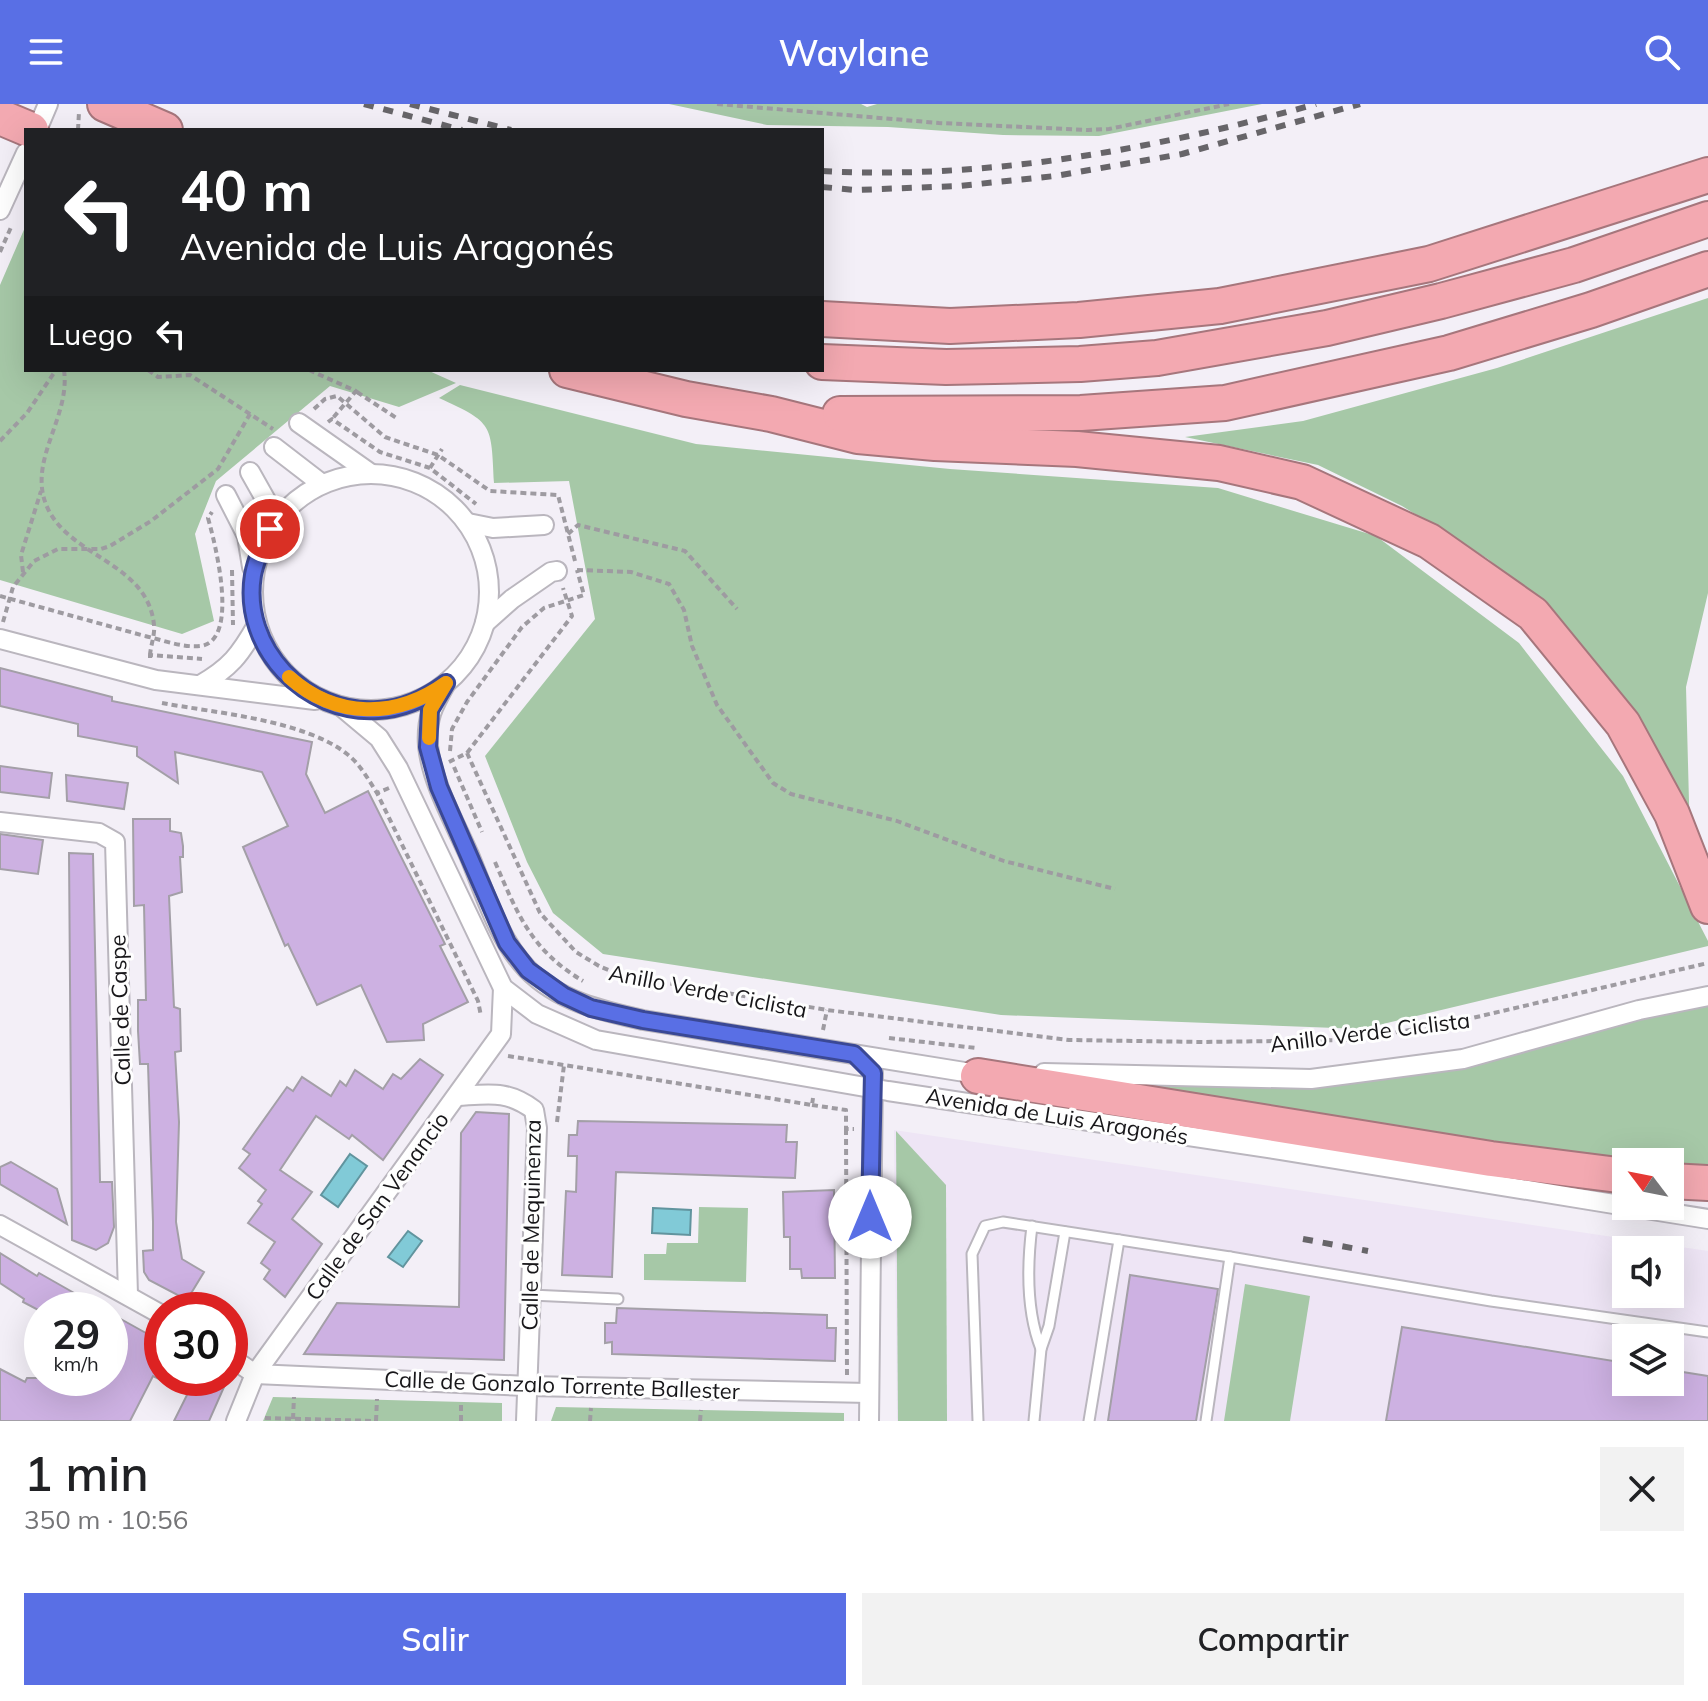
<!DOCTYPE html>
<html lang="es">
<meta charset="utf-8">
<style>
body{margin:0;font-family:Mulish,sans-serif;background:#f2f2f2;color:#202124;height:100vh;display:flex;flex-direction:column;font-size:30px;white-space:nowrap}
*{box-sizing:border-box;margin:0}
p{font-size:26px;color:#757577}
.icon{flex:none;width:44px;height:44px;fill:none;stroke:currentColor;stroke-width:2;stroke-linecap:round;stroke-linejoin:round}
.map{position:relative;height:1317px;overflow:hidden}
.sheet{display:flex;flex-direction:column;background:#fff;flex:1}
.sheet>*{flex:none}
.hud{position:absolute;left:24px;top:24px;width:800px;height:244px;border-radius:0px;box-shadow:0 8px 32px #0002;background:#202124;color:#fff;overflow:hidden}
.needle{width:52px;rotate:302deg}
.controls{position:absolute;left:1612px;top:1044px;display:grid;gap:16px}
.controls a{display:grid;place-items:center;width:72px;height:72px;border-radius:0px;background:#fff;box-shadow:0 8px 32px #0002;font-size:40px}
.speed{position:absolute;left:24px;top:1188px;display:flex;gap:16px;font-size:40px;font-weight:700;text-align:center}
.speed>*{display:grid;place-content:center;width:104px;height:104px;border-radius:50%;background:#fff;box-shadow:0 8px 32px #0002;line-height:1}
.speed small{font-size:20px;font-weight:400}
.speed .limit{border:12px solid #d22;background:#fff;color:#111}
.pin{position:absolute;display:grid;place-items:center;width:68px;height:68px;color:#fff;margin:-34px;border:4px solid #fff;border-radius:50%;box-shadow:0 2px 8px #0007}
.me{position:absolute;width:88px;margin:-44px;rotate:0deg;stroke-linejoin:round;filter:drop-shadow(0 0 6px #0008)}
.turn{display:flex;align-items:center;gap:28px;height:168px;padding:0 24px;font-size:36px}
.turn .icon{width:104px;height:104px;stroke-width:2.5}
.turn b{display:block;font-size:56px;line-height:68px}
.then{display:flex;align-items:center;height:76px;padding:0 24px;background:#0003;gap:16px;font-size:30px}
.round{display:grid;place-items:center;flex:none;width:84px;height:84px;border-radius:0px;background:#f2f2f2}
.head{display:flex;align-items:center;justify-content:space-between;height:136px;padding:0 24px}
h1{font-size:48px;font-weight:600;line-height:60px}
.cta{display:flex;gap:16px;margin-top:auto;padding:16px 24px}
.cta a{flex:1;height:92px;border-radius:0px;background:#596fe5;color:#fff;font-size:32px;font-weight:600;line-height:92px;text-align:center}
.cta a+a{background:#f2f2f2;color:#202124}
header{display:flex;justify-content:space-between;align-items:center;height:104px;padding:0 24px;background:#596fe5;color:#fff;font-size:36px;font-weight:600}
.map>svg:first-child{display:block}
.built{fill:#eee5f5;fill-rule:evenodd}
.green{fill:#a6c8a7}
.water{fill:#81cad7;stroke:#61949e;stroke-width:2}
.building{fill:#cdb1e2;stroke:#a39fa7;stroke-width:2}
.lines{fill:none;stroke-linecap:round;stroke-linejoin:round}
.lane-casing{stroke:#bab6be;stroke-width:13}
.street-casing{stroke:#bab6be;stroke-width:22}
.highway-casing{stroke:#a6767c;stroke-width:38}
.path{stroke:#9e9ba1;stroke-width:4;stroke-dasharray:6 4;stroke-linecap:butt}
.lane{stroke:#fff;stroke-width:9}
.street{stroke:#fff;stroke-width:18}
.highway{stroke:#f3a9b1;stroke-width:34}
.rail{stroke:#676569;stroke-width:6;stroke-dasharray:10 10;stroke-linecap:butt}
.path-bridge{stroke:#9e9ba1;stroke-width:4;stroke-dasharray:6 4;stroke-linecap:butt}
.route-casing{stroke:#3a4895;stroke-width:20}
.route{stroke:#596fe5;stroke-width:14}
.slow{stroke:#f59e0b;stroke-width:14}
.labels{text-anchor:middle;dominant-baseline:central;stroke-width:6;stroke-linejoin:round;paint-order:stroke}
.street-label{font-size:22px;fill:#171619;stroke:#fefefe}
</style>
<header><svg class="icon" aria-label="menu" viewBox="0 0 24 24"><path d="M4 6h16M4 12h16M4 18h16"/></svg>Waylane<svg class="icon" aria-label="search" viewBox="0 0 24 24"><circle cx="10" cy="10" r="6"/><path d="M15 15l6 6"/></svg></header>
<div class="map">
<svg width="1708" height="1317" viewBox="0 0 1708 1317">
<rect width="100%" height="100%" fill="#f3eff7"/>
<path class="built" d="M894,1026L1708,1147V1317H897ZM1626,1146H1670V1190H1626ZM1626,1234H1670V1278H1626Z"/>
<g class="green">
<polygon points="669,0 861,0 867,3 877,0 1262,0 1099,32 1003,31 888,23 767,21"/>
<polygon points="26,121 26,266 427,266 456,279 399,303 330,282 216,377 195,430 214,517 182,530 0,476 0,181"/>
<polygon points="1708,194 1708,489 1686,583 1690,736 1635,608 1557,513 1488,455 1402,402 1318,361 1185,333 1303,317 1497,264"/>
<path d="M460,281L696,340L950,365L1218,384L1376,432L1519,539L1623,672L1708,837V842L1362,925L1001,911L603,850L553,809L527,758L485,652L595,515L569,377L494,379C491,320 494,319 439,294Z"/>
<polygon points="1708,899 1708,1066 1670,1065 1670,1058 1627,1058 1156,983 1156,980 1237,983 1317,981"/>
<polygon points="896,1027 946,1081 947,1317 898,1317"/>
<polygon points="699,1103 748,1104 746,1178 644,1176 644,1150 666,1150 667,1139 698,1139"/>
<polygon points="1245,1180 1310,1192 1290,1317 1224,1317"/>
<polygon points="273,1293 502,1299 502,1317 263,1317"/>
<polygon points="556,1303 844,1309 844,1317 551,1317"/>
</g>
<g class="water">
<polygon points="350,1050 367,1062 338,1103 321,1091"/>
<polygon points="653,1104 691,1106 690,1131 652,1129"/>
<polygon points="408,1127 422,1137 403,1163 388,1153"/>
</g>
<g class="building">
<polygon points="0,564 112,593 112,597 312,638 306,670 325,709 368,687 445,840 440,842 468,898 423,920 424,936 387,938 361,881 317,901 288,840 285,842 243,743 288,722 262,668 175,648 178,679 137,652 137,643 78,632 78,620 0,602"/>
<polygon points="0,662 52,669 49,694 0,688"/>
<polygon points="66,671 128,679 124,705 67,697"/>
<polygon points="133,715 170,715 170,727 181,729 183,742 183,753 180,753 182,788 169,792 174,903 180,905 181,947 175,948 179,1018 176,1118 182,1155 204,1168 187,1196 149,1176 144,1168 143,1147 153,1146 153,1118 148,960 140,960 138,927 138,896 146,896 144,801 134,802"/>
<polygon points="0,730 43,736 38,770 0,765"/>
<polygon points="69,749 93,750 100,1078 112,1078 114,1123 108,1139 96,1146 72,1136"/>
<polygon points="420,955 443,971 383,1056 352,1031 349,1035 316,1012 280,1066 312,1088 292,1115 322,1140 285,1193 264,1175 270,1166 261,1159 275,1138 248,1119 262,1100 258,1097 266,1086 239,1064 250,1050 243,1045 287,983 293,987 302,973 331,992 340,977 346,982 355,966 383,985 393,970 401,975"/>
<polygon points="476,1008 509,1010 504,1256 304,1250 337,1199 459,1203 461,1029"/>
<polygon points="578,1017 787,1021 786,1038 797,1038 795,1074 616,1068 612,1173 562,1171 566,1087 576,1088 577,1052 568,1052 569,1031 577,1031"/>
<polygon points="11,1058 57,1085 67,1120 0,1080 0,1063"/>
<polygon points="834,1086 835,1174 802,1174 801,1165 790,1165 790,1133 784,1133 783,1088"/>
<polygon points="0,1149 37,1172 39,1169 104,1206 42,1208 23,1198 24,1195 0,1179"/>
<polygon points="1130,1171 1218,1185 1196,1317 1108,1317"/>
<polygon points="617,1204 827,1211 827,1224 836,1224 835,1257 612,1250 612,1238 605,1239 605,1219 616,1219"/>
<polygon points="110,1209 162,1238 162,1274 228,1274 209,1317 174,1317 188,1289 153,1272 130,1317 0,1317 0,1265 25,1278 27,1274 110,1274"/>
<polygon points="1402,1223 1626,1259 1626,1278 1670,1278 1670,1266 1708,1272 1708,1317 1386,1317"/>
</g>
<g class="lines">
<g class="lane-casing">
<g id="lane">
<path d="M1032,1122C1027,1162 1026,1207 1041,1245"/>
<polyline points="531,1191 618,1195"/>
<polyline points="978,1317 972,1150 985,1122 1003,1118 1230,1153"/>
<polyline points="1034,1317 1041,1245 1049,1222 1065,1128"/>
<polyline points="1089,1317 1119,1136"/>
<polyline points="1206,1317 1230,1153 1491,1197 1708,1228"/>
</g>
</g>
<g class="street-casing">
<g id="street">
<polyline points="37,26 48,0"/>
<polyline points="0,106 26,49"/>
<polyline points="299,319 370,369"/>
<polyline points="274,343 322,380"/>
<polyline points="250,368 268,400 270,425"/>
<circle cx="371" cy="488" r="118"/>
<polyline points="226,391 247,432 252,463"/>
<polyline points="468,419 493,424 544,421"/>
<polyline points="485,519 512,495 551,468 557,467"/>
<polyline points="0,535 156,576 315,596"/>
<path d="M446,579C433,602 426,614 428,642C432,679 454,717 469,751C485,789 498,835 527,865C558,897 602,907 643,916L983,971"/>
<path d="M200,581C230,564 240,551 257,521"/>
<polyline points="342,603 379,634 398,664 503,884 537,910 596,936 888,987 1281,1046 1626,1102"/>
<polyline points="0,718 99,729 115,738 128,1191"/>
<polyline points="1044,969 1311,975 1463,955 1639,906 1708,892"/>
<path d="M458,992C490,990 507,986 534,1006L537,1024L526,1317"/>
<polyline points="1627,1102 1708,1115"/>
<polyline points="0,1121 162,1211"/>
<polyline points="230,1253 255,1270"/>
<polyline points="255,1270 528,1282 869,1289"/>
<polyline points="236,1317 255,1270 501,930 503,884"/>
<polyline points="869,1317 873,969"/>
</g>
</g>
<g class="highway-casing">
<g id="highway">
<polyline points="105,0 165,26"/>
<polyline points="0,13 31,26"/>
<polyline points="822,215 950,222 1079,216 1220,202 1429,160 1708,71"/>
<polyline points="822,258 946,263 1080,260 1157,254 1327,224 1441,197 1574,161 1708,115"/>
<polyline points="567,266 686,295 771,310 858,332 935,339 1077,345 1219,359 1302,378 1429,437 1533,510 1623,620 1672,710 1708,802"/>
<polyline points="840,310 1081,309 1225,299 1449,249 1591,206 1708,165"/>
<polyline points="978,972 1491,1055 1626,1072"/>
<polyline points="1670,1077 1708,1079"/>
</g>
</g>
<g class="path">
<polyline points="717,0 939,19 1088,26 1109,25 1229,0"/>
<polyline points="78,26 79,8"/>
<polyline points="0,148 12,121"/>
<path d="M64,266C71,315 24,359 49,407C74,454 148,460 154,521C155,531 151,540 150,551"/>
<polyline points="148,266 158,273 190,271 273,325"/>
<polyline points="309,266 356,287 332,315"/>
<polyline points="357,288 398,315"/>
<polyline points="314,305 325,295 337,292 385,333 438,351 490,387 558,391 575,457"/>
<polyline points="328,318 332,315 380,348 430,364 476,400"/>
<polyline points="0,337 27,309 56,266"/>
<polyline points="430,364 442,345"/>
<polyline points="568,430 578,421 685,447 737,505"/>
<polyline points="232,466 233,521"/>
<polyline points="577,466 631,468 669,480 684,506 692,542 717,601 773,679 791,690 897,717 1004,757 1115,785"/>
<polyline points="23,468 21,451 41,387"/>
<polyline points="3,518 13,483 34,457 58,445 101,445 110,442 151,417 218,365 250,310"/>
<path d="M145,532C163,536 182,544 201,542C240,536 215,439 208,414L212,408"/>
<polyline points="150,554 150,551 202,555"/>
<path d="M162,599C216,609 304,616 347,650C360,660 368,675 377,689"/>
<polyline points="450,647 452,625 467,598 522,523 544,504 584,491 577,466"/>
<polyline points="467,649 572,512 563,484"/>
<polyline points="449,658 467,649 540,809 576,848 599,862 620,871 827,906 1069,936 1203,938 1351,936 1451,919 1708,859"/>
<polyline points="454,663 482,728"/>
<polyline points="389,684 377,689 478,897 481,912"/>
<path d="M495,758C518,811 531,846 583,877"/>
<polyline points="823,926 827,906"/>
<polyline points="889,934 976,944"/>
<polyline points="508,952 812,1001 813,994"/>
<polyline points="812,1001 846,1006 846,1025 854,1025"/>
<polyline points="557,1018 564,961"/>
<polyline points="846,1025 847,1271"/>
<polyline points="178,1199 189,1206"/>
<polyline points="265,1314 375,1317"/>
<polyline points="293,1315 294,1293"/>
<polyline points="376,1317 377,1295"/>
<polyline points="461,1317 461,1299"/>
<polyline points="590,1317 591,1304"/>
<polyline points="700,1317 701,1306"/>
</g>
<use href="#lane" class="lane"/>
<use href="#street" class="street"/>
<use href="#highway" class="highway"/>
<g class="rail">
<polyline points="364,0 462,26"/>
<polyline points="410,0 511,26"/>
<path d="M822,67C989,76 1156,45 1316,0"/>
<polyline points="822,83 856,86 959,82 1055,72 1182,50 1360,0"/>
<polyline points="1303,1135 1368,1147"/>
</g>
<polyline class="path-bridge" points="0,492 145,532"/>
</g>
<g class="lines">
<g class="route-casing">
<path id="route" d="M270,425C263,440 256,455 253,471C241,544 306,611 378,606C404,605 426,594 446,579L430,606L428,643L439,683L507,839L528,866L563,891L591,904L643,916L854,950L873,969L870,1113"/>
</g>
<use href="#route" class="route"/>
<path class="slow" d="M289,573C336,615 396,615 446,579L430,606L429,634"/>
</g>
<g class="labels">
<g class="street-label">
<text transform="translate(708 887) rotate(11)">Anillo Verde Ciclista</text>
<text transform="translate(120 906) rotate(-92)">Calle de Caspe</text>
<text transform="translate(1370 928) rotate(-7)">Anillo Verde Ciclista</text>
<text transform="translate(1057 1012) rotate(9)">Avenida de Luis Aragonés</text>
<text transform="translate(377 1102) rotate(-54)">Calle de San Venancio</text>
<text transform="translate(531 1121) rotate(-89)">Calle de Mequinenza</text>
<text transform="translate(562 1281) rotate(2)">Calle de Gonzalo Torrente Ballester</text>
</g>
</g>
</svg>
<div class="controls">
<a><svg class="needle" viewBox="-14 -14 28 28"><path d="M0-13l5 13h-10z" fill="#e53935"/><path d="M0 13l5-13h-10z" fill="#757577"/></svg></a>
<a><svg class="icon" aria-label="sound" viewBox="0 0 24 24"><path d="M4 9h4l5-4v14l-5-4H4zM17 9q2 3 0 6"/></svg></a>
<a><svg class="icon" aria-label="layers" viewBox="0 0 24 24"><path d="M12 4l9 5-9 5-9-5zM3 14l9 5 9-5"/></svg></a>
</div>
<div class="speed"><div>29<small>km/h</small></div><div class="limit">30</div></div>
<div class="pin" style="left:270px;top:425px;background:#d93025"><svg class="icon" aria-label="arrive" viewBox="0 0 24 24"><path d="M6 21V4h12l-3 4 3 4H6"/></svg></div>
<svg class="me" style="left:870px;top:1113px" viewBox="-20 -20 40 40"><circle r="19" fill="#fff"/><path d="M0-13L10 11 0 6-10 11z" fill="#596fe5"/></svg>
<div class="hud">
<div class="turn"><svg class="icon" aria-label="left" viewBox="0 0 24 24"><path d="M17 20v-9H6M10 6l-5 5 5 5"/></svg><div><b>40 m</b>Avenida de Luis Aragonés</div></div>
<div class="then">Luego<svg class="icon" aria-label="left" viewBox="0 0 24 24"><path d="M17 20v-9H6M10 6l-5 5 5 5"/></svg></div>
</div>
</div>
<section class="sheet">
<div class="head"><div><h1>1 min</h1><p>350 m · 10:56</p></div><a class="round"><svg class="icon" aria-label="close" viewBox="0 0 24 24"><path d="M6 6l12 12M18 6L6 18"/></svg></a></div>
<div class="cta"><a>Salir</a><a>Compartir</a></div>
</section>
